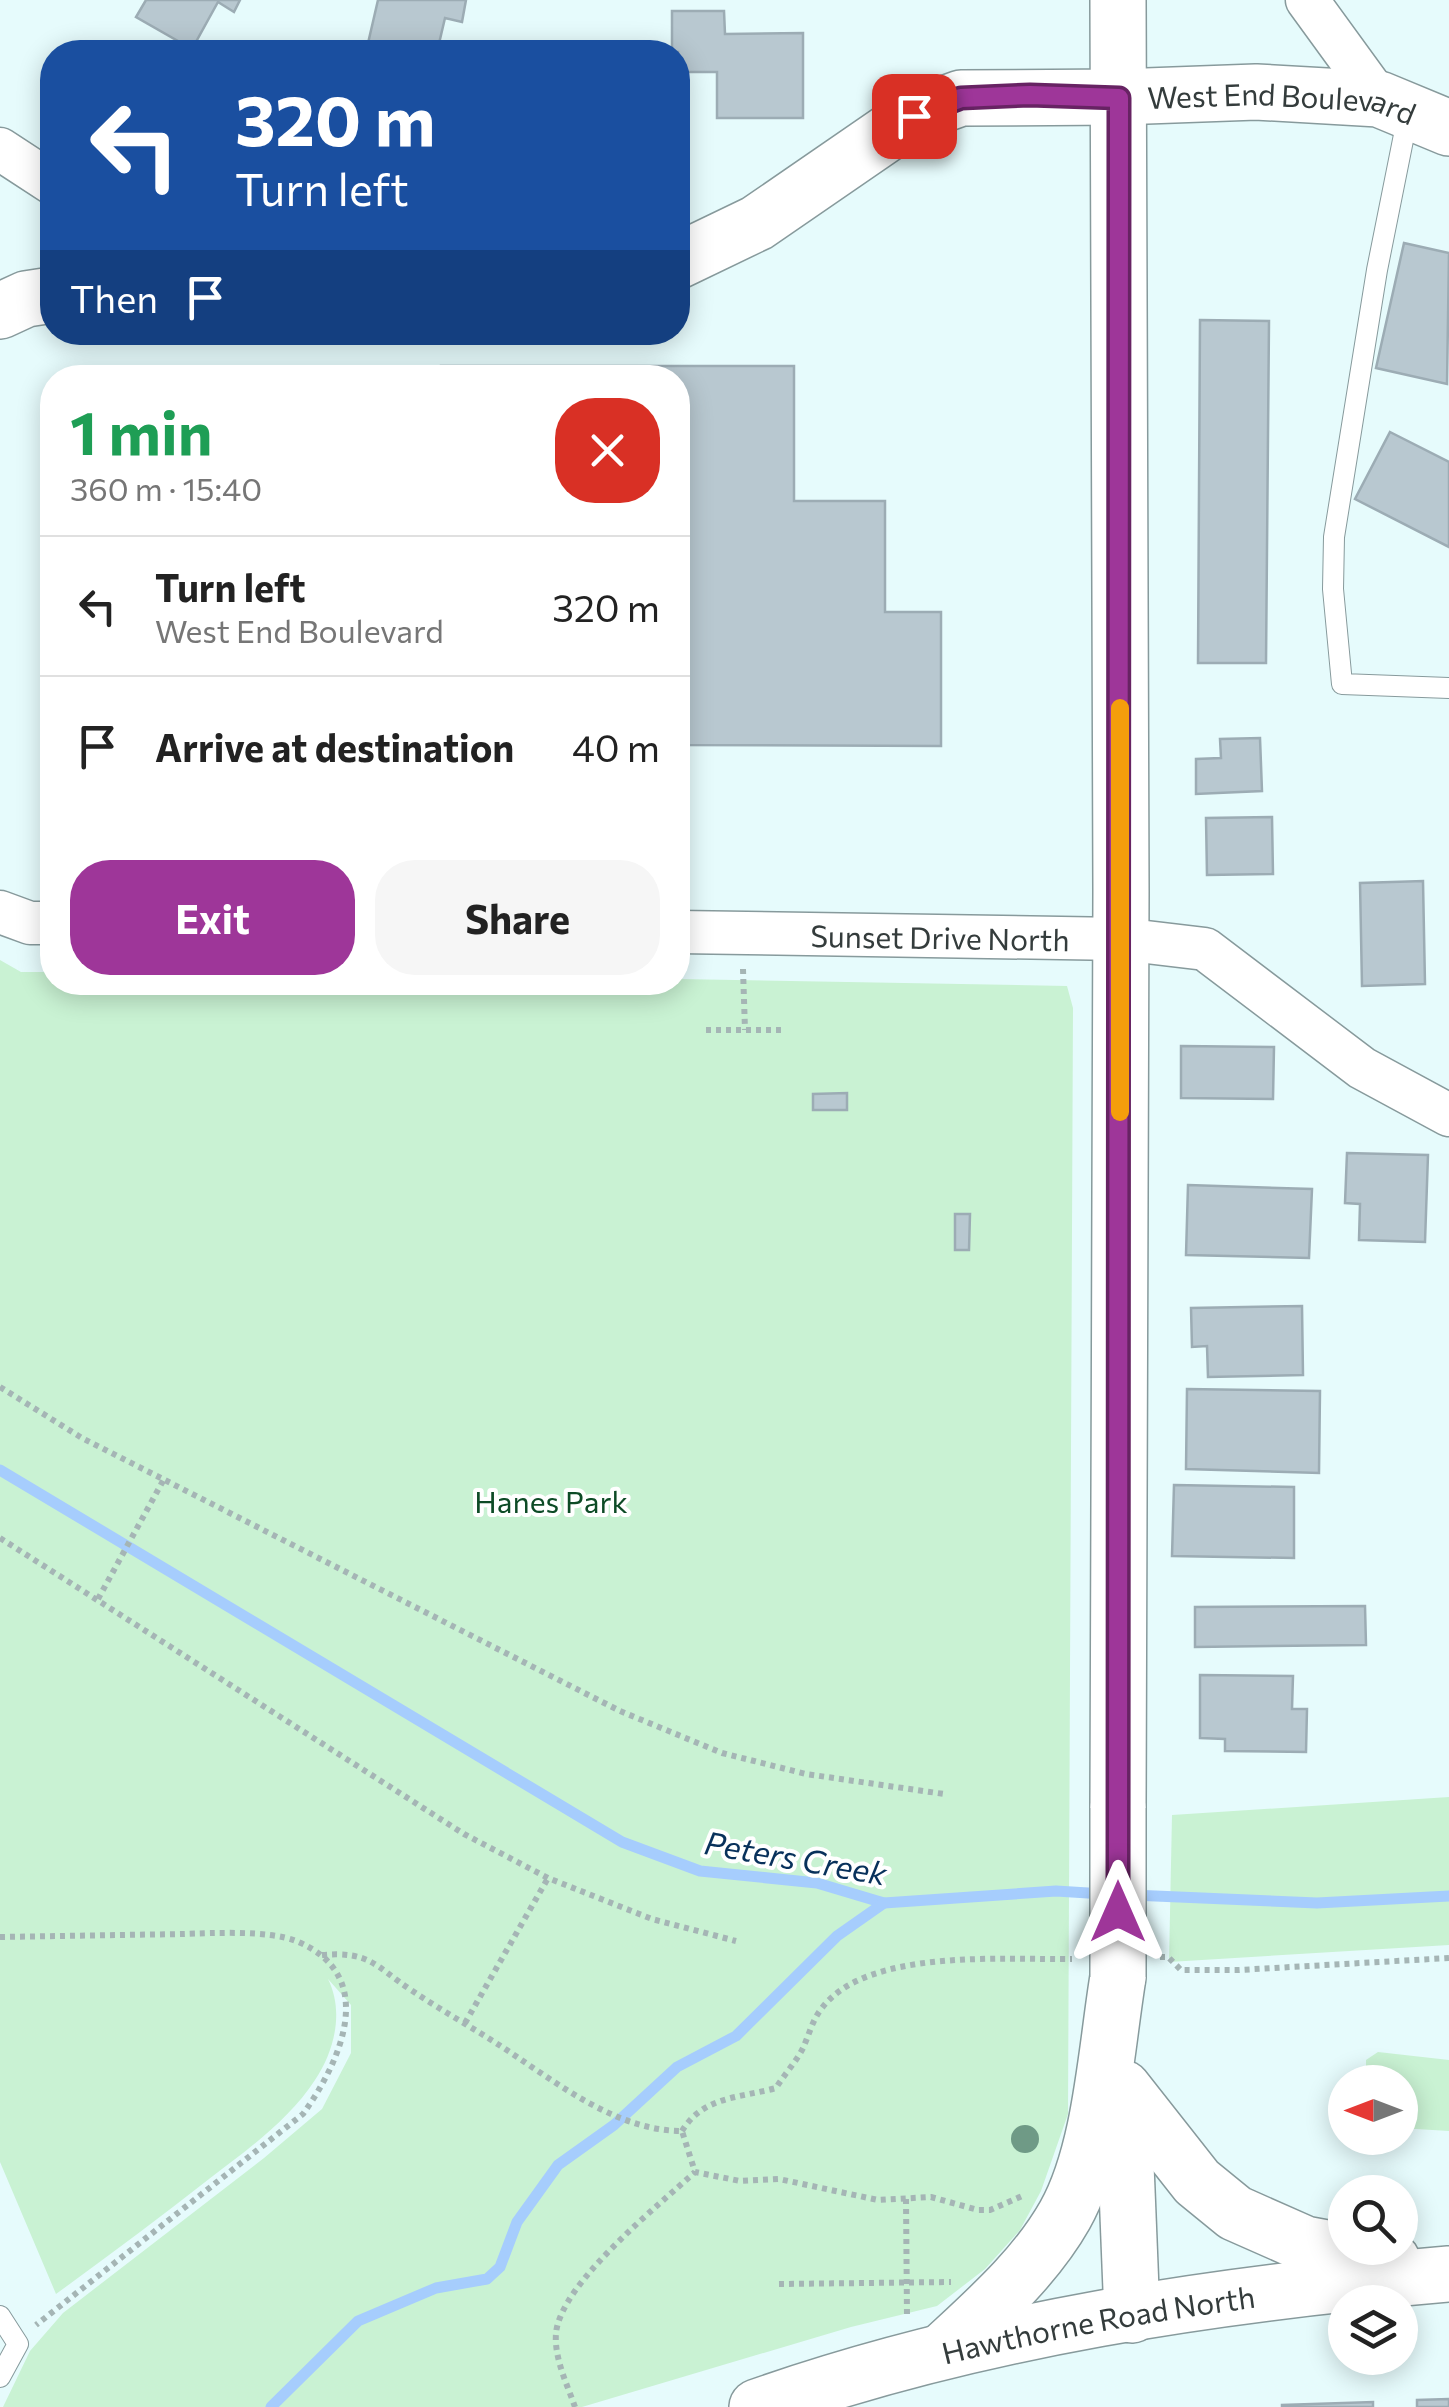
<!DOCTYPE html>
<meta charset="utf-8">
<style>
body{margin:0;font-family:Commissioner,sans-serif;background:#f6f6f6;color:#222;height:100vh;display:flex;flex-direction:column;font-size:38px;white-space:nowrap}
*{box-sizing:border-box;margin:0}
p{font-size:32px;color:#767676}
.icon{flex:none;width:55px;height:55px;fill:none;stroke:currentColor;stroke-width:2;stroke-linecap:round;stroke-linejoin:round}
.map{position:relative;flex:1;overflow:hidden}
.side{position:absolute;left:40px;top:365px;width:650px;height:630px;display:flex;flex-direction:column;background:#fff;border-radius:40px;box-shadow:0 5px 25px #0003}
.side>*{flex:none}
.top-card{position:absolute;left:40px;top:40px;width:650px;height:305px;border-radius:40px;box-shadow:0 5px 25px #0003;background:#1a4fa0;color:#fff;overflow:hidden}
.needle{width:65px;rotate:270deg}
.fabs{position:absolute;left:1328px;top:2065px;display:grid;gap:20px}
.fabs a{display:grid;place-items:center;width:90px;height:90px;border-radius:50%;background:#fff;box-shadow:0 5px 25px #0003;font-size:50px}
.pin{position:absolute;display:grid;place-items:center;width:85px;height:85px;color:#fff;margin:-42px;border-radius:20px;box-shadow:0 5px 15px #0006}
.me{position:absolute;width:110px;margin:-55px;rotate:0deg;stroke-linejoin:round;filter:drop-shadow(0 0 8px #0008)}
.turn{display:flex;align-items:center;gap:35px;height:210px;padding:0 30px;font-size:45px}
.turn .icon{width:130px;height:130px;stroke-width:2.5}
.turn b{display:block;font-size:70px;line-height:85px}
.then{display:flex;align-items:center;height:95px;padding:0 30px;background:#0003;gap:20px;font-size:38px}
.round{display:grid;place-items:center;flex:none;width:105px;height:105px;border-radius:40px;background:#f6f6f6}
.headline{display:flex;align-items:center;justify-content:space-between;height:170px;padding:0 30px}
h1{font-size:60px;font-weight:700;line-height:75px;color:#1e9e55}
.action{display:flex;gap:20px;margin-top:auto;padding:20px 30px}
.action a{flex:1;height:115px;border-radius:40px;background:#9e3699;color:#fff;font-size:40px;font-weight:700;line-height:115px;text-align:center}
.action a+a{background:#f6f6f6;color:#222}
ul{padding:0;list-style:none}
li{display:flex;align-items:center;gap:30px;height:140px;padding:0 30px;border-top:2px solid #e0e0e0}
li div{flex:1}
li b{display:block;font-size:38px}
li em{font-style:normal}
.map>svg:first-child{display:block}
.green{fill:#c9f2d3}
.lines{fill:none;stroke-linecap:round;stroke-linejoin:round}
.stream{stroke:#a6cdfd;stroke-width:11}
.building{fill:#b8c8d0;stroke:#9cacb4;stroke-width:2.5}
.lane-casing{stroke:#879a9c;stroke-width:22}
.street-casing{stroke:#879a9c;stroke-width:45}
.secondary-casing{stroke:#879a9c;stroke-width:58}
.path{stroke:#a5b5b5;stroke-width:6;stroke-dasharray:5 5;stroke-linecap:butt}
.lane{stroke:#fff;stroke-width:20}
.street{stroke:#fff;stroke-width:42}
.secondary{stroke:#fff;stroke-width:55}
.secondary-bridge-casing{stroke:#879a9c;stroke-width:58;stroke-linecap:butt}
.secondary-bridge{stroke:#fff;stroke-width:55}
.tree{fill:#6f9a86}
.route-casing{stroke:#672363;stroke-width:25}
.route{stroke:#9e3699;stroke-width:18}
.slow{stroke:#f59e0b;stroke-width:18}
.labels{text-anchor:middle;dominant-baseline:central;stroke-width:8;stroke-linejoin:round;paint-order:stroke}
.street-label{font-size:30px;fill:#343c3c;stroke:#fff}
.park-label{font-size:30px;fill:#0d4b26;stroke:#fff}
.water-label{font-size:32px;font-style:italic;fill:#08315b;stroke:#fff}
</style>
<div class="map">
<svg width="1449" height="2407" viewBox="0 0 1449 2407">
<rect width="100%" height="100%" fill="#e6fbfc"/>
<g class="green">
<path d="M0,960L21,972H52V982H678V979L1067,986L1073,1008L1068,2114L1041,2191L1020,2230L985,2269L937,2306L851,2327L582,2407H3L30,2351L63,2313L264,2158L322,2109L351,2053V2005L328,1979C344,2011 335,2050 315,2080C289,2120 247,2150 209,2179C159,2218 107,2257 56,2294L0,2162Z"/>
<polygon points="1449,1797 1449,1945 1169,1962 1172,1815"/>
<polygon points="1378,2052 1449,2060 1449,2131 1400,2128 1400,2082 1366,2082 1366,2060"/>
</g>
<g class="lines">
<g class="stream">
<polyline points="0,1470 622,1842 700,1871 817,1883 884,1903 1056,1891 1104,1894"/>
<polyline points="1132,1895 1317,1903 1449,1896"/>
<polyline points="271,2407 358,2321 436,2288 487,2279 500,2267 517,2222 558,2165 614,2125 677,2067 736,2036 837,1936 884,1903"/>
</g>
</g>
<g class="building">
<polygon points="146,0 240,0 234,12 218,2 192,49 136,17"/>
<polygon points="378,0 466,0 462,22 445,18 437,52 366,52"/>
<polygon points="672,11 724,11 725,34 803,33 803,118 717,118 717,72 678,72 678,52 672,52"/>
<polygon points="1404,243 1449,253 1447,384 1376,368"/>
<polygon points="1200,320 1269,321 1266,663 1198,663"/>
<polygon points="441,366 794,366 794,501 885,501 885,612 941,612 941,746 678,745 678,378 441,378"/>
<polygon points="1390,432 1449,462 1449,547 1355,499"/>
<polygon points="1260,738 1262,791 1196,794 1196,759 1221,758 1220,739"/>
<polygon points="1272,817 1273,874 1207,875 1206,818"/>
<polygon points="1423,881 1425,984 1362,986 1360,883"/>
<polygon points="1181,1046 1274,1047 1273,1099 1181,1098"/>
<polygon points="847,1093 847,1110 813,1110 813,1094"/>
<polygon points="1347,1153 1428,1155 1425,1242 1359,1240 1360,1204 1345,1203"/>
<polygon points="1188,1185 1312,1189 1309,1258 1186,1255"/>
<polygon points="955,1214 970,1214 969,1250 955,1250"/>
<polygon points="1302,1306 1303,1375 1208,1377 1207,1346 1192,1347 1191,1308"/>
<polygon points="1187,1389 1320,1391 1319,1473 1186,1469"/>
<polygon points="1174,1485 1294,1487 1294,1558 1172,1556"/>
<polygon points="1365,1606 1366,1645 1195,1647 1195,1607"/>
<polygon points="1200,1675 1293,1676 1292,1709 1307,1709 1306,1752 1225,1751 1225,1739 1200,1738"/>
<polygon points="1449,2399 1449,2407 1417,2407 1417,2400"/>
<polygon points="1373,2402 1373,2407 1282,2407 1282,2405"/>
</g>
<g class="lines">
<g class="lane-casing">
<g id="lane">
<polyline points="1408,115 1377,270 1334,537 1333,589 1342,684 1449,688"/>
<polyline points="0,2316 18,2344 0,2377"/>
</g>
</g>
<g class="street-casing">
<g id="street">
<polyline points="1307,0 1379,99"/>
<polyline points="0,149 52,183"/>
<polyline points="0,912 30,923 52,923"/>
<path id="s1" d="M678,932L1121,939L1205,949L1362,1068L1449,1115"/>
</g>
</g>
<g class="secondary-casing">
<g id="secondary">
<polyline points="1118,0 1121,891 1118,1808"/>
<path id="s2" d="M678,261L757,223L914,115L961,98L1119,97L1256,92L1379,99L1449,128"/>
<polyline points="0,311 26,299 52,295"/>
<polyline points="1123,2088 1197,2182 1235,2213 1305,2244 1392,2260"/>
<polyline points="1123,2090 1132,2315"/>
<path d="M943,2351C987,2310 1035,2268 1065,2215C1101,2151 1106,2050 1118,1977"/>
<path id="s3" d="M757,2407C979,2329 1216,2294 1449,2274"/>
</g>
</g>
<g class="path">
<polyline points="743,969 745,1030"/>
<polyline points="706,1030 782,1030"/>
<polyline points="0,1387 82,1438 620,1711 722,1753 806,1774 944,1794"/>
<polyline points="0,1538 464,1834 548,1878 652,1919 736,1941"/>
<polyline points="98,1599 164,1479"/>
<path d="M0,1937C61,1936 122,1935 183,1934C213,1933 269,1930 296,1941C380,1975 341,2061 303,2114L36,2325"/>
<path d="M322,1955C370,1951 375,1966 411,1990C439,2009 468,2025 496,2043C552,2079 614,2131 682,2131L695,2172L740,2181L779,2179L878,2200L931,2197L978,2210H990L1022,2196"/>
<polyline points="1160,1957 1168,1957 1181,1970 1239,1970 1449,1958"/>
<polyline points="465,2023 548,1878"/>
<path d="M682,2131C703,2096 740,2098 776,2088C784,2075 795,2063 802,2050C809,2036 812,2020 822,2008C867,1948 1005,1960 1072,1959"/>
<polyline points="906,2199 907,2316"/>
<polyline points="779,2284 951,2282"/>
<path d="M575,2407C567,2384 554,2358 556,2333C561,2283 658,2206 695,2172"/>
</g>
<use href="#lane" class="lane"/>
<use href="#street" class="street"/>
<use href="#secondary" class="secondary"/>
<g class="secondary-bridge-casing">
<polyline id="secondary-bridge" points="1118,1977 1118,1808"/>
</g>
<use href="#secondary-bridge" class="secondary-bridge"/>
</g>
<circle class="tree" cx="1025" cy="2139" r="14"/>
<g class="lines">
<g class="route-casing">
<polyline id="route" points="914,116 961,98 1030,95 1119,98 1118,1912"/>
</g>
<use href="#route" class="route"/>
<polyline class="slow" points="1120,1112 1120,708"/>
</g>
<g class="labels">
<g class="street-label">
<text stroke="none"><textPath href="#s2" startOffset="650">West End Boulevard</textPath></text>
<text stroke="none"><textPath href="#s1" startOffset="262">Sunset Drive North</textPath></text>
<text stroke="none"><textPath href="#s3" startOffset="352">Hawthorne Road North</textPath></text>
</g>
<g class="park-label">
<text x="551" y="1500">Hanes Park</text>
</g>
<g class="water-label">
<text transform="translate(796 1857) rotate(10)">Peters Creek</text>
</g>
</g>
</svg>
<div class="fabs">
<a><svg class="needle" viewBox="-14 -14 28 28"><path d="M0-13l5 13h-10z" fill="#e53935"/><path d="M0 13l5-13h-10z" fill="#767676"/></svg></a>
<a><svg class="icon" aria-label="search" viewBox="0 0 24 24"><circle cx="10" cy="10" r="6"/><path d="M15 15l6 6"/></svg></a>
<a><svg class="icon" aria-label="layers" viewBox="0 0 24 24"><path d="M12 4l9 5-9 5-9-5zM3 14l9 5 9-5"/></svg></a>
</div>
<div class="pin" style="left:914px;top:116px;background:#d93025"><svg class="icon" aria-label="arrive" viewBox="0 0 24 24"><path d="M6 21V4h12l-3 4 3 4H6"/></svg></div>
<svg class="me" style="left:1118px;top:1912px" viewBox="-20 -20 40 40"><path d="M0-17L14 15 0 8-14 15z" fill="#9e3699" stroke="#fff" stroke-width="4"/></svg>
<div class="top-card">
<div class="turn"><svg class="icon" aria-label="left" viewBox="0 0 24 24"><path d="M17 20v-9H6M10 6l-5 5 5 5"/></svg><div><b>320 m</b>Turn left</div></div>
<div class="then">Then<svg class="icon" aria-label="arrive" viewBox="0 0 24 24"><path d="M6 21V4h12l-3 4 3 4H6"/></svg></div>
</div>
<section class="side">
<div class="headline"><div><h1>1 min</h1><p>360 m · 15:40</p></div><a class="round" style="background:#d93025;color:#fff"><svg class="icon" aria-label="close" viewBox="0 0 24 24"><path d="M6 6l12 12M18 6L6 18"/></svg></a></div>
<ul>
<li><svg class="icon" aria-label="left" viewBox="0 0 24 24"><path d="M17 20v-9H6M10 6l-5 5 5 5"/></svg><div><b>Turn left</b><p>West End Boulevard</p></div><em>320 m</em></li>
<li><svg class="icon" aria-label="arrive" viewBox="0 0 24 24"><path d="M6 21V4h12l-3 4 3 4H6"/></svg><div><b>Arrive at destination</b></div><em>40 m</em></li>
</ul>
<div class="action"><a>Exit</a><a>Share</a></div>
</section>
</div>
